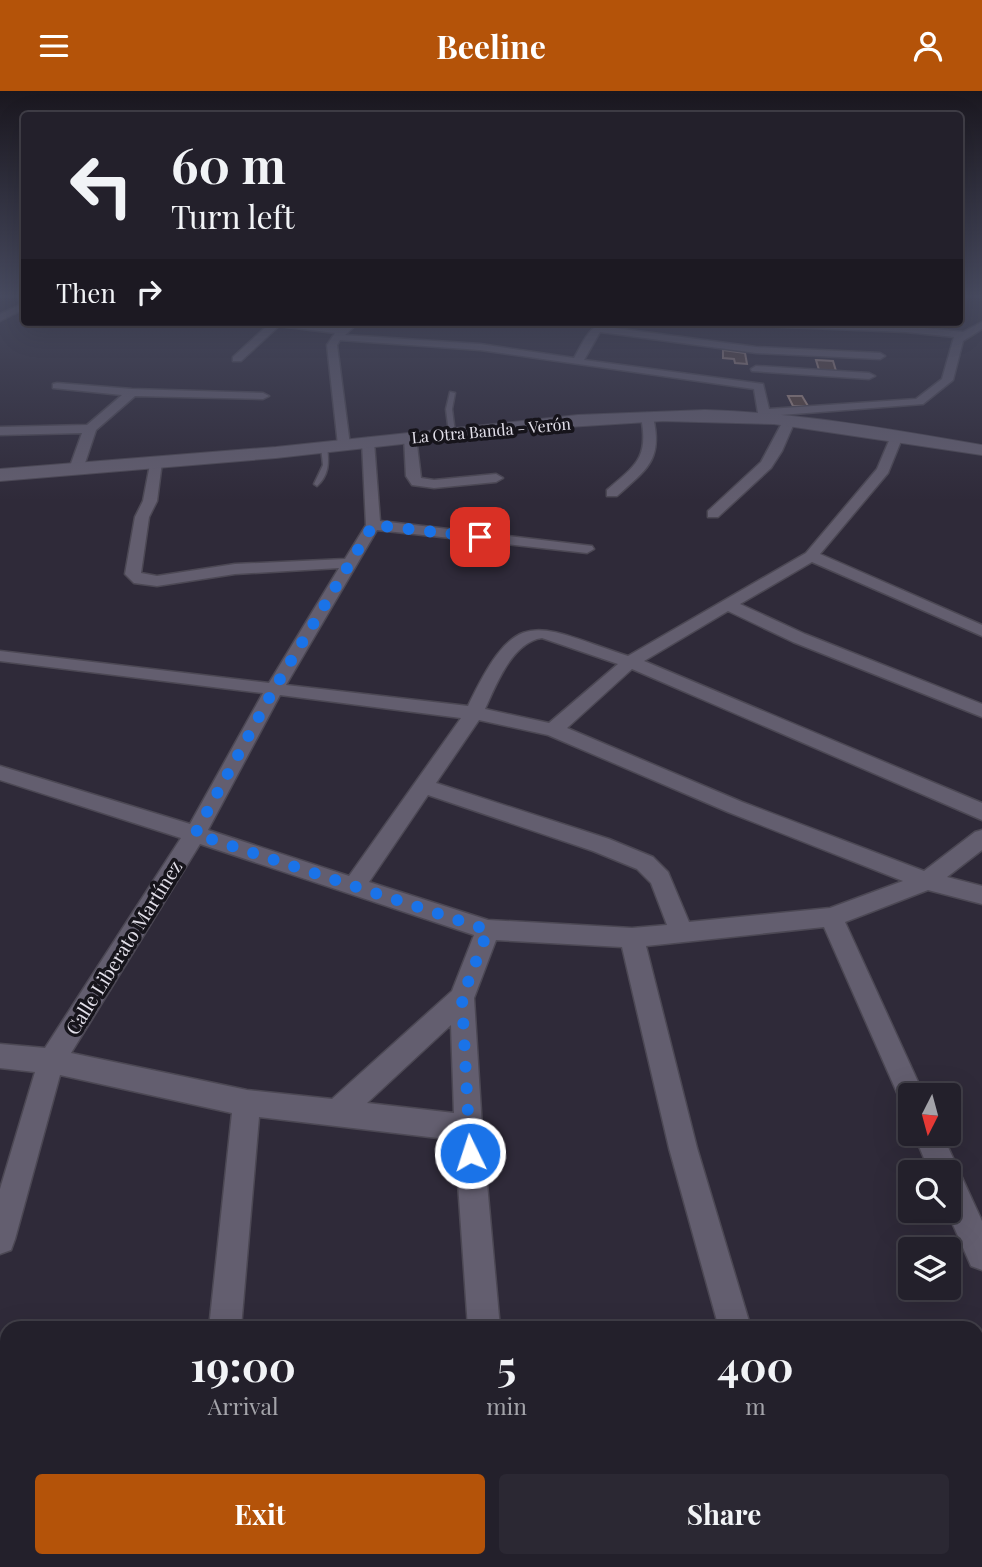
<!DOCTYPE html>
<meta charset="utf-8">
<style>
body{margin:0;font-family:"Playfair Display",serif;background:#2b2833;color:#f1f3f6;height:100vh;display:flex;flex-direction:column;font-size:26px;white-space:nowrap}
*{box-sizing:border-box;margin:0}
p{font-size:23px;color:#a3a3a9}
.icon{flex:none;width:38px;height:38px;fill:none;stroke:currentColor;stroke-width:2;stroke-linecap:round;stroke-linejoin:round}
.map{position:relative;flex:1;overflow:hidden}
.details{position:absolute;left:0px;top:1230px;width:984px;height:247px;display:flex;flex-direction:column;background:#23202b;border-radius:21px 21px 0 0;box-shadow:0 7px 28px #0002,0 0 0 2px #403e47}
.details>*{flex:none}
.top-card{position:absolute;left:21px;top:21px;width:942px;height:214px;border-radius:7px;box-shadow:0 7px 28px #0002,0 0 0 2px #403e47;background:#23202b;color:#f1f3f6;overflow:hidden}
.needle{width:46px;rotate:186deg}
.controls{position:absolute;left:898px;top:992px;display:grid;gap:14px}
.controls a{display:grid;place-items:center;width:63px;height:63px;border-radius:7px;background:#23202b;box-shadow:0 7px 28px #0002,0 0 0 2px #403e47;font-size:35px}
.pin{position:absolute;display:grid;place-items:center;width:60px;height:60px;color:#fff;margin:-30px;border-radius:14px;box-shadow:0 4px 10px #0006}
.me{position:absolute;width:77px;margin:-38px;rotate:356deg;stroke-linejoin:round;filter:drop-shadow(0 0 5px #0008)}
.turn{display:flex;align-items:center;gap:24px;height:147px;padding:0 35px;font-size:32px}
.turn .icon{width:91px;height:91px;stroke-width:2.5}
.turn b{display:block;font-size:49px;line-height:60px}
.then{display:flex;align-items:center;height:66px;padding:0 35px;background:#0003;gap:14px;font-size:26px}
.eta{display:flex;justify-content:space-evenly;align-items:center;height:119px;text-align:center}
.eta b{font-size:42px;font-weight:700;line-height:49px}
.cta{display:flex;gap:14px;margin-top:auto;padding:14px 35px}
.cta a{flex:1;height:80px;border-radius:7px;background:#b45309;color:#fff;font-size:28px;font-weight:700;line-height:80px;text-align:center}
.cta a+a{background:#2b2833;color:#f1f3f6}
header{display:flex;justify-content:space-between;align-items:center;height:91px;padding:0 35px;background:#b45309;color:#fff;font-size:32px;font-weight:700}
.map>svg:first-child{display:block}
.building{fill:#57443f;stroke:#9e8882;stroke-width:2}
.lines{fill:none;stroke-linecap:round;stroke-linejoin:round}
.service-casing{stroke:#4c4854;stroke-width:3}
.minor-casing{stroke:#4c4854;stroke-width:3}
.secondary-casing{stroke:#4c4854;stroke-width:2}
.service{fill:#635e6f;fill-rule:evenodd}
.minor{fill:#635e6f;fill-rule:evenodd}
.secondary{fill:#635e6f;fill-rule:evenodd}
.route{stroke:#1a73e8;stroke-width:12;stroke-dasharray:0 21.6}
.labels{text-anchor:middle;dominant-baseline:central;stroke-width:7;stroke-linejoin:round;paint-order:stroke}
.far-street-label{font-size:16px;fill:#e2dfe9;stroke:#16141b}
.street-label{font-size:19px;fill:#e2dfe9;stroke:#16141b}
</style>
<header><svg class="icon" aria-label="menu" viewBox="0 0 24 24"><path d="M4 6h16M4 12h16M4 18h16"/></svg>Beeline<svg class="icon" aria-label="person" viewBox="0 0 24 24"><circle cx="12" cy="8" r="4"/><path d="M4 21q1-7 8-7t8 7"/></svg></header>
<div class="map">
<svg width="982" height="1476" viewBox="0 0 982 1476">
<rect width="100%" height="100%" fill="#2f2a39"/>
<g class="building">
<polygon points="723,259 745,262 747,273 735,272 734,268 723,267"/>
<polygon points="816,269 833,270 836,280 819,279"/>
<polygon points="788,305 802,305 808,315 793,315"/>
</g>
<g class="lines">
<g class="service-casing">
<g id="service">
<polygon points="450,301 455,302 452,318 455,342 452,344 449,342 446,318"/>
<path d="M324,354L327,356C329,372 329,384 317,395L314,393L323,374L321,356Z"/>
</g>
</g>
<g class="minor-casing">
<g id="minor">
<polygon points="24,212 24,218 0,230 0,223"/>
<path d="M266,231H295L340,237L348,231H359L345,244L480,253L574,267C585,249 589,231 613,231L607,236L756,256L880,262L885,265L880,268L756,262L600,241L584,269L763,293L769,318L916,308L942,288L954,246L906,241L740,234L735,231L906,235L963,241L982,231V238L963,250L953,289L923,313L768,325L761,331L755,327L758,322L754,298L480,259L340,249L337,254L350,354L344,358L338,354L327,254L335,242L279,235L241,270H233V266L269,233Z"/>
<polygon points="756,275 869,282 875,285 869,288 752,280 751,278"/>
<polygon points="57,292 132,298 263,302 269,305 263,308 135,305 96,339 83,378 76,382 69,378 82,342 0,344 0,336 87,334 122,304 53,297 53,293"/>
<path d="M647,322L653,326C663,369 647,378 617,405H607V399C636,374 649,367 641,326Z"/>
<polygon points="789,326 795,330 782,360 771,377 718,426 708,426 708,420 761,371 783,330"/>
<path d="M897,341L903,345L888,382L820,463L982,534V545L812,471L740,513L805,543L982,613V626L793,551L728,520L644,570L982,712V729L632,578L567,637L742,711L924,780L975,741L982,739V759L947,786L982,795V813L928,799L845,831L924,1004H910V1017L902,1013L824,836L646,855L697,1057L751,1237H719L669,1057L622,856L496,849L474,907L482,1037L500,1237H468L455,1049L259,1026L241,1237H209L232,1022L60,984L15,1148L11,1159L0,1163V1098L35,981L0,977V953L45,957L181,747L0,689V675L190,733L263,602L0,570V560L269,592L339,477L235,483L157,495L134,492L125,483L135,426L143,410L151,368L156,367L162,371L157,410L149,426L141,482L157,485L235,473L345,468L366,434L362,351L368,347L374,351L380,430L592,455L594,458L587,462L377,439L286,594L468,615C517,512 534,534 628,565L806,462L877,378L891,345ZM542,547L618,573L549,632L485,618C496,594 512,551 542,547ZM280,604L461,627L349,785L208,739ZM479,629L548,644L728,721L903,790L830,817L689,831L668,781L653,766L609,748L436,692ZM428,704L593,760L637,778L651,792L667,834L632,837L488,829L369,791ZM200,753L474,844L452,900L332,1008L247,999L71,962ZM451,934L454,1022L367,1012Z"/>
<polygon points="410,342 416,346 421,387 434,389 496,383 503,387 496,391 434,397 412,394 406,385 404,346"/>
<polygon points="914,1043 942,1043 982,1130 982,1179 971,1175 947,1120 948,1082 930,1082"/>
<polygon points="982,1393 982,1429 976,1430 976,1394"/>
<polygon points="185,1470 221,1470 222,1476 184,1476"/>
<polygon points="490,1470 526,1470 528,1476 490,1476"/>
<polygon points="544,1470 615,1470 613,1476 541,1476"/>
<polygon points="784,1470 820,1470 822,1476 784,1476"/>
</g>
</g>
<g class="secondary-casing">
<path id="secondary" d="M705,319C799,322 890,338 982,354V364L774,333L663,330L536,338L276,367L0,390V378L276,356L578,324Z"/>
</g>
<use href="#service" class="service"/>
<use href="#minor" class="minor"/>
<use href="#secondary" class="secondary"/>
</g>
<linearGradient id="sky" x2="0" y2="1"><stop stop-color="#1a171f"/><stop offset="0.5" stop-color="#474a5f"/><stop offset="1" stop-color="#474a5f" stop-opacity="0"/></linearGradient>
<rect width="982" height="410" fill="url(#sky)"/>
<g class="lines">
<polyline class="route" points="470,1062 462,907 488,839 195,743 274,598 373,434 480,446"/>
</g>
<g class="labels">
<g class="far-street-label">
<text transform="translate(491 339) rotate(-5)">La Otra Banda - Verón</text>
</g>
<g class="street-label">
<text transform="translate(123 856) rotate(-58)">Calle Liberato Martínez</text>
</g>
</g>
</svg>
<div class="controls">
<a><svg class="needle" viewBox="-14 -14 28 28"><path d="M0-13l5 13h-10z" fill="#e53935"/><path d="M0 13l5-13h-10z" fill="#a3a3a9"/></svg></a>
<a><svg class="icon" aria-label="search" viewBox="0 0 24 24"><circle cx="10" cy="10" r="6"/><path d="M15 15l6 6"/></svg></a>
<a><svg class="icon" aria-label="layers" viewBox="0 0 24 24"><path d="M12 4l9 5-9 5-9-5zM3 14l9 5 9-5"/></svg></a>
</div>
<div class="pin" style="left:480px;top:446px;background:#d93025"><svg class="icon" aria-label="arrive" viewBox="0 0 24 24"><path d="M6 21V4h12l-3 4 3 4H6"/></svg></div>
<svg class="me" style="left:470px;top:1062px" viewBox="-20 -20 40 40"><circle r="17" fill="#1a73e8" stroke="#fff" stroke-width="3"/><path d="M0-11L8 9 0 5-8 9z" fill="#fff"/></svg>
<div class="top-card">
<div class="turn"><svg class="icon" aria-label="left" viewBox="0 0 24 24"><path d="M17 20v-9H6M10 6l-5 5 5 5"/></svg><div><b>60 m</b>Turn left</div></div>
<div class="then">Then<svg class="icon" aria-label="right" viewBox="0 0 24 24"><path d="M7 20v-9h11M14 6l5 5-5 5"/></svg></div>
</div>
<section class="details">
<div class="eta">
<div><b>19:00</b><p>Arrival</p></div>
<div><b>5</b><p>min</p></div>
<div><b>400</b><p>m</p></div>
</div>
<div class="cta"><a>Exit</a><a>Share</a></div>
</section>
</div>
